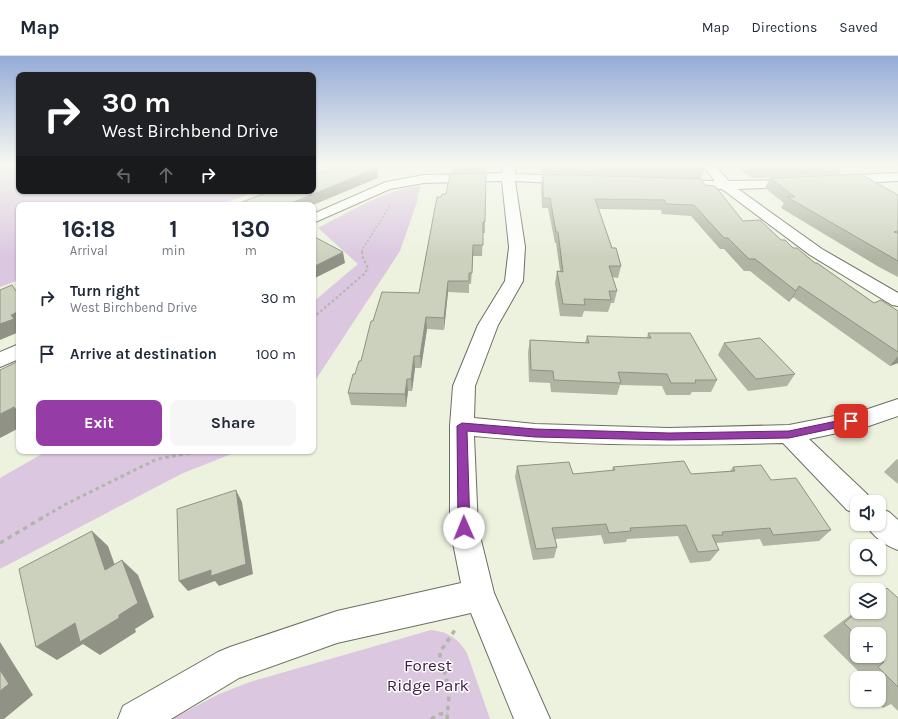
<!DOCTYPE html>
<meta charset="utf-8">
<style>
body{margin:0;font-family:Karla,sans-serif;background:#f6f6f7;color:#1f2937;height:100vh;display:flex;flex-direction:column;font-size:15px;white-space:nowrap}
*{box-sizing:border-box;margin:0}
p{font-size:13px;color:#747a83}
.icon{flex:none;width:22px;height:22px;fill:none;stroke:currentColor;stroke-width:2;stroke-linecap:round;stroke-linejoin:round}
.map{position:relative;flex:1;overflow:hidden}
.panel{position:absolute;left:16px;top:146px;width:300px;height:252px;display:flex;flex-direction:column;background:#fff;border-radius:8px;box-shadow:0 1px 3px #0004}
.panel>*{flex:none}
.guide{position:absolute;left:16px;top:16px;width:300px;height:122px;border-radius:8px;box-shadow:0 1px 3px #0004;background:#202124;color:#fff;overflow:hidden}
.fabs{position:absolute;left:850px;top:439px;display:grid;gap:8px}
.fabs a{display:grid;place-items:center;width:36px;height:36px;border-radius:8px;background:#fff;box-shadow:0 1px 3px #0004;font-size:20px}
.pin{position:absolute;display:grid;place-items:center;width:34px;height:34px;color:#fff;margin:-17px;border-radius:8px;box-shadow:0 2px 6px #0006}
.me{position:absolute;width:44px;margin:-22px;rotate:359deg;stroke-linejoin:round;filter:drop-shadow(0 0 3px #0008)}
.turn{display:flex;align-items:center;gap:14px;height:84px;padding:0 20px;font-size:18px}
.turn .icon{width:52px;height:52px;stroke-width:2.5}
.turn b{display:block;font-size:28px;line-height:34px}
.lanes{display:flex;align-items:center;height:38px;padding:0 20px;background:#0003;justify-content:center;gap:20px;direction:ltr}
.lanes .off{opacity:.35}
.eta{display:flex;justify-content:space-evenly;align-items:center;height:68px;text-align:center}
.eta b{font-size:24px;font-weight:700;line-height:28px}
.primary-button{display:flex;gap:8px;margin-top:auto;padding:8px 20px}
.primary-button a{flex:1;height:46px;border-radius:8px;background:#953ca7;color:#fff;font-size:16px;font-weight:700;line-height:46px;text-align:center}
.primary-button a+a{background:#f6f6f7;color:#1f2937}
ul{padding:0;list-style:none}
li{display:flex;align-items:center;gap:12px;height:56px;padding:0 20px}
li div{flex:1}
li b{display:block;font-size:15px}
li em{font-style:normal}
header{display:flex;align-items:center;gap:24px;box-sizing:border-box;height:56px;padding:0 20px;background:#fff;border-bottom:1px solid #e0e1e3}
header strong{font-size:19px}
nav{display:flex;gap:22px;margin-inline-start:auto;font-size:14px}
.map>svg:first-child{display:block}
.green{fill:#dbc7e0}
.lines{fill:none;stroke-linecap:round;stroke-linejoin:round}
.minor-casing{stroke:#6c7060;stroke-width:2}
.path-far3{stroke:#b2b6a7;stroke-width:1.5;stroke-dasharray:2 2;stroke-linecap:butt}
.path-far2{stroke:#b2b6a7;stroke-width:2;stroke-dasharray:2.5 2.5;stroke-linecap:butt}
.path-far1{stroke:#b2b6a7;stroke-width:3;stroke-dasharray:3.5 3.5;stroke-linecap:butt}
.path{stroke:#b2b6a7;stroke-width:3.5;stroke-dasharray:4.5 4.5;stroke-linecap:butt}
.minor{fill:#fff;fill-rule:evenodd}
.wall{fill:#afb4a3;fill-rule:evenodd}
.shaded-wall{fill:#8f9285}
.building{fill:#ccd1be;stroke:#8f9285}
.route{fill:#953ca7;stroke:#61276d}
.labels{text-anchor:middle;dominant-baseline:central;stroke-width:3;stroke-linejoin:round;paint-order:stroke}
.near-park-label{font-size:17px;fill:#3e1b46;stroke:#fff}
</style>
<header>
<strong>Map</strong>
<nav><a>Map</a><a>Directions</a><a>Saved</a></nav>
</header>
<div class="map">
<svg width="898" height="663" viewBox="0 0 898 663">
<rect width="100%" height="100%" fill="#edf2df"/>
<g class="green">
<polygon points="0,109 19,109 19,135 257,135 219,149 19,149 19,224 0,231"/>
<path d="M420,130L417,146L400,195L313,328V246L358,208L318,172C348,157 386,133 420,130Z"/>
<polygon points="47,395 239,395 181,418 0,513 0,422"/>
<path d="M431,574C448,576 458,582 467,597L490,663H172L219,638L250,626Z"/>
</g>
<g class="lines">
<g class="minor-casing">
<g id="minor">
<path d="M503,109H515V118L571,120L577,124L571,128L515,125L525,191L523,225L498,269L475,330L474,362L535,368L669,372L789,369L865,354L898,343V360L866,371L809,383L867,438L871,446H857V458L847,454L783,387C680,390 577,390 474,380L478,472L494,537L550,663H514L471,557L337,587L239,622L171,663H118L123,650L218,596L230,591L337,555L461,527L450,472V370L453,330L478,269L505,225L509,191L502,125L424,127L390,133L313,167V158L386,126L424,119L502,117Z"/>
<polygon points="702,109 714,109 729,125 802,124 803,127 797,131 738,133 822,193 898,237 898,250 892,249 810,199 722,133 675,132 669,128 675,124 715,125"/>
<polygon points="898,117 898,125 837,128 831,124 837,120"/>
<polygon points="19,288 19,303 0,311 0,296"/>
<path d="M879,452L889,456L898,464V494C886,490 872,480 866,468H879Z"/>
</g>
</g>
<polyline class="path-far3" points="362,196 362,194 391,148"/>
<polyline class="path-far2" points="313,262 364,218 368,212 363,202 362,195"/>
<polyline class="path-far1" points="40,463 66,448 157,403 202,395"/>
<g class="path">
<polyline points="0,487 42,462"/>
<polyline points="431,663 440,658 448,657"/>
<polyline points="447,663 449,638 446,620 440,605 440,596 455,574"/>
</g>
<use href="#minor" class="minor"/>
</g>
<g class="wall">
<polygon points="433,109 486,109 485,116 452,117 452,110 433,110"/>
<polygon points="541,109 700,109 705,113 701,123 541,117"/>
<polygon points="735,109 844,109 839,118 752,122"/>
<polygon points="543,118 705,129 743,165 781,184 793,192 815,207 874,247 898,255 898,307 890,310 793,241 789,246 750,215 744,215 724,193 720,193 691,160 662,158 661,154 599,153 612,192 621,210 618,222 612,221 617,235 614,247 611,247 608,256 584,255 582,261 560,260 555,227 557,215 560,215 556,187 555,187 548,152 542,152 541,128"/>
<polygon points="770,122 898,139 898,221 879,211 781,152 784,147 765,132"/>
<polygon points="446,138 485,166 485,177 483,177 482,200 473,200 471,228 469,228 469,237 448,236 444,274 427,273 421,312 415,312 412,335 408,335 406,351 351,349 348,337 361,305 373,265 419,237 441,141"/>
<polygon points="648,277 717,324 711,336 692,336 690,339 666,339 662,330 620,329 617,339 551,336 550,327 529,326 528,296 530,284 585,287 587,280 647,282"/>
<polygon points="724,287 795,318 787,330 748,335 718,299"/>
<polygon points="898,403 898,428 884,416 896,404"/>
<polygon points="517,410 573,418 612,415 613,411 691,418 730,415 733,411 771,424 831,474 819,485 763,490 760,483 717,487 716,488 719,494 710,505 690,507 678,480 627,483 626,486 604,488 601,479 555,483 557,491 554,502 533,504 515,421"/>
<path d="M887,532L898,542V655L891,648L883,652L875,644H879V622H857V625L854,622L860,617L823,580L857,554V556H879V538ZM857,578L879,600H857Z"/>
</g>
<g class="shaded-wall">
<polygon points="377,112 378,122 313,149 286,149"/>
<polygon points="343,196 345,207 313,223 313,211"/>
<polygon points="448,225 448,236 444,274 444,262"/>
<polygon points="799,230 793,241 789,246 796,235"/>
<polygon points="19,255 19,276 0,284 0,268 11,259"/>
<polygon points="426,261 427,273 421,312 420,300"/>
<polygon points="414,300 415,312 412,335 411,323"/>
<polygon points="898,300 898,307 890,310"/>
<polygon points="407,323 408,335 406,351 405,338"/>
<polygon points="14,351 19,356 19,372 0,382 0,358"/>
<polygon points="236,434 242,446 253,518 219,530 215,525 188,535 179,525 211,514"/>
<polygon points="92,475 108,490 122,529 105,514"/>
<polygon points="122,504 138,519 154,561 135,573 136,576 100,599 83,588 57,604 36,591 75,567 119,559"/>
<polygon points="0,586 33,639 4,663 0,663"/>
</g>
<g class="building">
<polygon points="339,109 375,109 377,112 286,149 234,149 271,135 313,135 313,119"/>
<polygon points="592,109 700,109 705,113"/>
<polygon points="751,109 844,109 756,113"/>
<polygon points="486,117 485,166 483,166 483,189 473,189 472,217 469,217 469,225 448,225 444,262 426,261 420,300 414,300 411,323 407,323 405,338 348,337 353,318 355,318 359,305 361,305 371,265 373,265 382,236 419,237 437,141 441,141 442,138 446,138 450,118"/>
<polygon points="543,118 701,123 705,129 715,130 743,165 760,164 781,184 785,184 793,192 797,192 815,207 817,207 874,247 881,244 898,255 898,296 799,230 796,235 755,203 749,203 728,182 724,182 694,149 666,148 664,144 595,143 612,192 616,192 621,210 609,210 617,235 609,235 611,244 584,243 585,249 563,248 557,215 563,216 558,176 556,176 550,142 543,142"/>
<polygon points="861,118 898,139 898,175 894,176 898,177 898,205 787,141 795,141 770,122"/>
<polygon points="313,180 343,196 313,211"/>
<polygon points="12,229 16,235 19,233 19,255 11,259 14,263 0,268 0,234"/>
<polygon points="648,277 690,277 717,324 695,324 696,327 671,327 667,318 618,316 621,327 554,324 553,315 531,314 530,284 589,287 587,280 651,282"/>
<polygon points="760,282 795,318 756,323 724,287"/>
<polygon points="19,305 19,357 14,351 0,358 0,314"/>
<polygon points="684,405 691,418 735,415 733,411 761,409 771,424 796,422 831,474 773,479 770,472 722,476 723,479 712,479 719,494 698,496 686,469 630,472 631,475 609,477 606,468 552,472 557,491 536,493 517,410 569,406 573,418 615,414 613,411"/>
<polygon points="236,434 246,508 211,520 211,514 179,525 177,453"/>
<polygon points="92,475 105,514 122,504 138,547 119,559 119,562 80,586 75,567 36,591 19,513"/>
<polygon points="887,532 898,542 898,631 878,611 884,606 878,600 879,600 879,578 857,578 857,580 844,567 857,556 879,556 879,539"/>
<polygon points="0,614 9,628 0,635"/>
</g>
<linearGradient id="sky" x2="0" y2="1"><stop stop-color="#95abd7"/><stop offset="0.54" stop-color="#f7f9f1"/><stop offset="1" stop-color="#f7f9f1" stop-opacity="0"/></linearGradient>
<rect width="898" height="202" fill="url(#sky)"/>
<polygon class="route" points="851,362 856,365 854,368 789,382 669,384 535,381 467,375 470,472 468,475 464,477 460,475 458,472 457,370 462,367 535,373 669,377 789,375"/>
<g class="labels">
<g class="near-park-label">
<text x="428" y="609">Forest<tspan x="428" dy="20">Ridge Park</tspan></text>
</g>
</g>
</svg>
<div class="fabs">
<a><svg class="icon" aria-label="sound" viewBox="0 0 24 24"><path d="M4 9h4l5-4v14l-5-4H4zM17 9q2 3 0 6"/></svg></a>
<a><svg class="icon" aria-label="search" viewBox="0 0 24 24"><circle cx="10" cy="10" r="6"/><path d="M15 15l6 6"/></svg></a>
<a><svg class="icon" aria-label="layers" viewBox="0 0 24 24"><path d="M12 4l9 5-9 5-9-5zM3 14l9 5 9-5"/></svg></a>
<a>+</a>
<a>−</a>
</div>
<div class="pin" style="left:851px;top:365px;background:#d93025"><svg class="icon" aria-label="arrive" viewBox="0 0 24 24"><path d="M6 21V4h12l-3 4 3 4H6"/></svg></div>
<svg class="me" style="left:464px;top:472px" viewBox="-20 -20 40 40"><circle r="19" fill="#fff"/><path d="M0-13L10 11 0 6-10 11z" fill="#953ca7"/></svg>
<div class="guide">
<div class="turn"><svg class="icon" aria-label="right" viewBox="0 0 24 24"><path d="M7 20v-9h11M14 6l5 5-5 5"/></svg><div><b>30 m</b>West Birchbend Drive</div></div>
<div class="lanes"><svg class="icon off" aria-label="left" viewBox="0 0 24 24"><path d="M17 20v-9H6M10 6l-5 5 5 5"/></svg><svg class="icon off" aria-label="ahead" viewBox="0 0 24 24"><path d="M12 20V5M6 11l6-6 6 6"/></svg><svg class="icon" aria-label="right" viewBox="0 0 24 24"><path d="M7 20v-9h11M14 6l5 5-5 5"/></svg></div>
</div>
<section class="panel">
<div class="eta">
<div><b>16:18</b><p>Arrival</p></div>
<div><b>1</b><p>min</p></div>
<div><b>130</b><p>m</p></div>
</div>
<ul>
<li><svg class="icon" aria-label="right" viewBox="0 0 24 24"><path d="M7 20v-9h11M14 6l5 5-5 5"/></svg><div><b>Turn right</b><p>West Birchbend Drive</p></div><em>30 m</em></li>
<li><svg class="icon" aria-label="arrive" viewBox="0 0 24 24"><path d="M6 21V4h12l-3 4 3 4H6"/></svg><div><b>Arrive at destination</b></div><em>100 m</em></li>
</ul>
<div class="primary-button"><a>Exit</a><a>Share</a></div>
</section>
</div>
